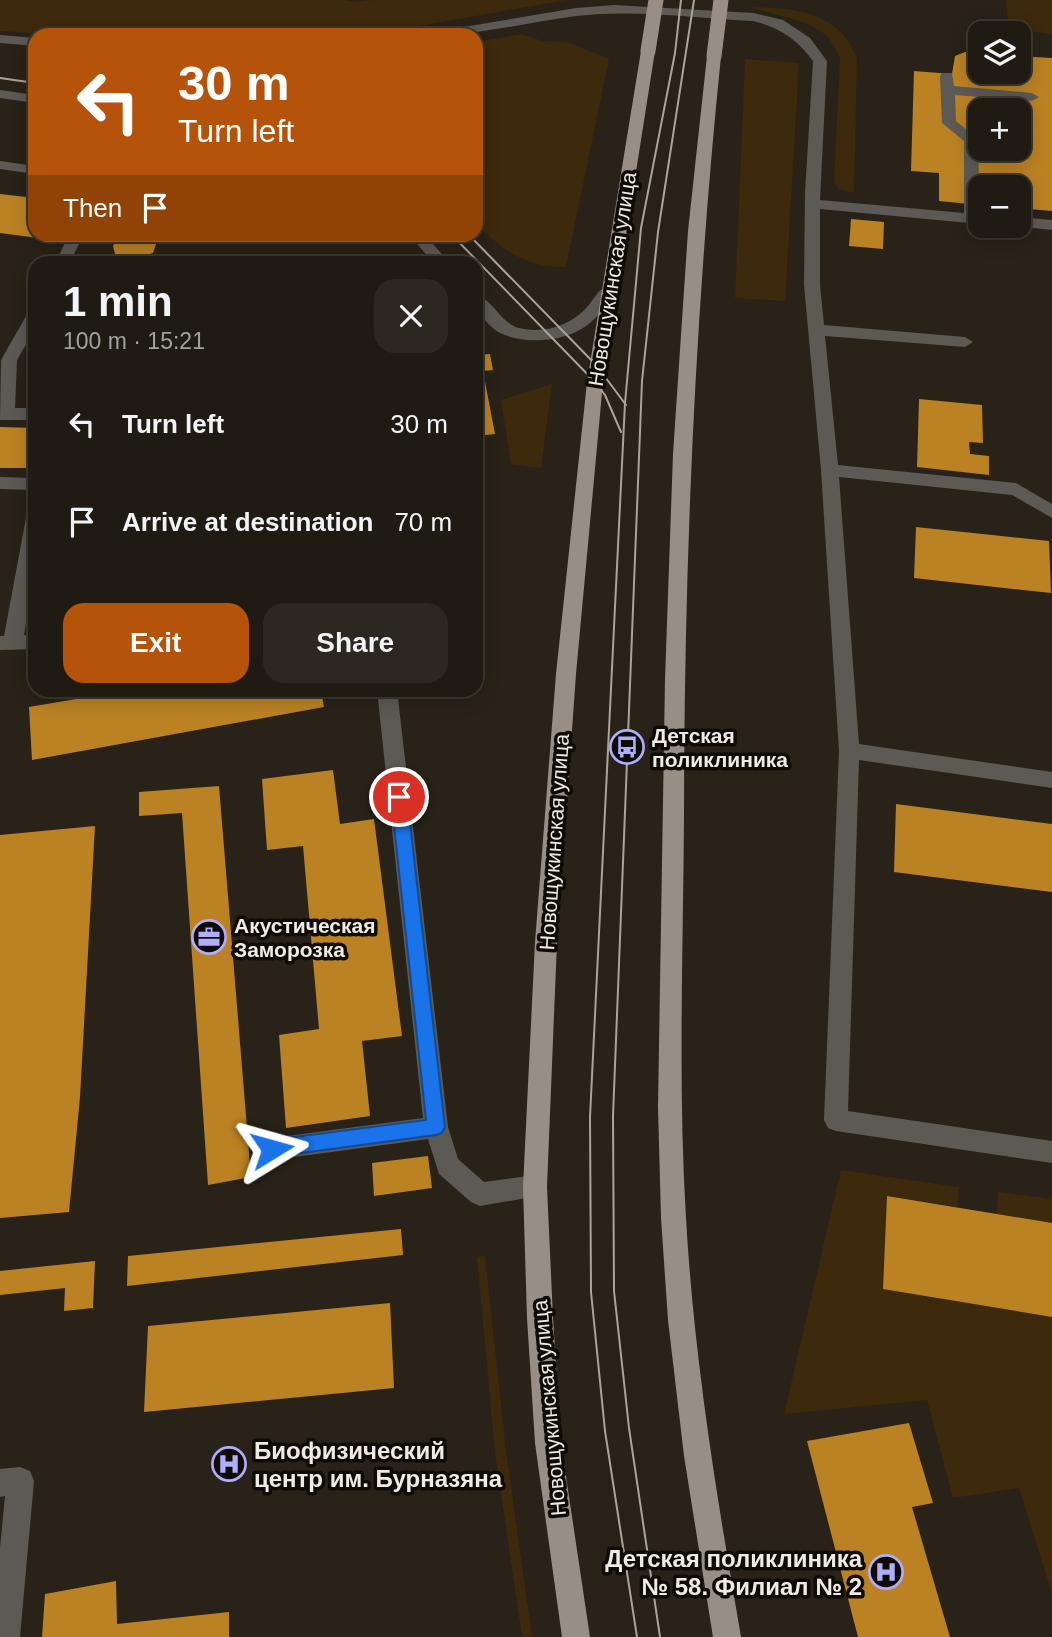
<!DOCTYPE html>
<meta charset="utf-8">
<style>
body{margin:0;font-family:Helvetica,sans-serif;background:#2c2720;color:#f1f3f6;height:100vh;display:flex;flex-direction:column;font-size:26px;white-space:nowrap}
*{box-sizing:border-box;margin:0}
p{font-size:23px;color:#a1a19f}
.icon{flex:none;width:38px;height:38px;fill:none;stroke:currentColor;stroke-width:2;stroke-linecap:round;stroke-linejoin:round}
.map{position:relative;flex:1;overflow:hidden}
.details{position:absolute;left:28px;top:256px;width:455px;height:441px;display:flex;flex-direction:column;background:#1f1a12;border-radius:21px;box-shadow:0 4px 18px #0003,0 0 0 2px #3c3832}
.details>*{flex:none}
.top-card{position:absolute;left:28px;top:28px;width:455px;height:214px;border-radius:21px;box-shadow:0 4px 18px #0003,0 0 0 2px #3c3832;background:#b45309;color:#fff;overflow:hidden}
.fabs{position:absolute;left:968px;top:21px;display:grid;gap:14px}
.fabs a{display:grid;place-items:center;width:63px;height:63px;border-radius:14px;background:#1f1a12;box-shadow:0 4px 18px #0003,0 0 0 2px #3c3832;font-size:35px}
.pin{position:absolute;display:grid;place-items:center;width:60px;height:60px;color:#fff;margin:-30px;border:4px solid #fff;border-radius:50%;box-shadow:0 2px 7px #0007}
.me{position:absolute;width:77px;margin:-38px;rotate:82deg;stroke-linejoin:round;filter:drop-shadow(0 0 5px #0008)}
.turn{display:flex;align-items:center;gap:24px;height:147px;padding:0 35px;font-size:32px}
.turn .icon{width:91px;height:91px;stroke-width:2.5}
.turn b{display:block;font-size:49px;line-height:60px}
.then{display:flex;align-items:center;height:66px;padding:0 35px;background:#0003;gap:14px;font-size:26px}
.round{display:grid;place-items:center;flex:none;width:74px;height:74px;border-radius:21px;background:#2c2720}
.head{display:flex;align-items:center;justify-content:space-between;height:119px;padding:0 35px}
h1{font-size:42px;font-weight:800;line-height:52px}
.primary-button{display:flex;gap:14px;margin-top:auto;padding:14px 35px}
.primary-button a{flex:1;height:80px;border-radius:21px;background:#b45309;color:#fff;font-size:28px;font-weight:800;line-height:80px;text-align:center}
.primary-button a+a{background:#2c2720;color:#f1f3f6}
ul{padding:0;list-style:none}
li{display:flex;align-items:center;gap:21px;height:98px;padding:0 35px}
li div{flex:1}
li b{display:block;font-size:26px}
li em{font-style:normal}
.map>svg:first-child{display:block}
.green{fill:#3d290b}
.building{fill:#bb8224;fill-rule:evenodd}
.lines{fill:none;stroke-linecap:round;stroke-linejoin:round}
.minor{fill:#5d5954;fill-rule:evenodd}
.major{fill:#978f85;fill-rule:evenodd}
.tram{stroke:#aaa49c;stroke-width:2}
.major-bridge{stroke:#978f85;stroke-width:15}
.route{fill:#1a73e8;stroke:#114b97;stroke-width:2}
.labels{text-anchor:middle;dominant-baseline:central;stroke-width:7;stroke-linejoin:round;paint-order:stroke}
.street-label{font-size:21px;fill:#efeae3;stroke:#0f0c08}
.poi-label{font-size:21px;font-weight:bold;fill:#efeae3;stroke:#0f0c08;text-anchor:start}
.near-poi-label{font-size:24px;font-weight:bold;fill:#efeae3;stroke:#0f0c08;text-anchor:start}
</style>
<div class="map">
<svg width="1052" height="1637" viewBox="0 0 1052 1637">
<rect width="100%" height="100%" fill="#292218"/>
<g class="green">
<polygon points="0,0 345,0 357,2 373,0 566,0 368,35 62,35 0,31"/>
<path d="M1006,0H1052V34C1035,32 1018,31 1007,16Z"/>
<path d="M752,7C796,8 839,12 857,58L854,193L839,189L834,182L840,59C828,18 785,20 752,7Z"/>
<path d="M521,34L543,41L568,42L609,59L566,267C524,267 507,252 476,225V42Z"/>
<polygon points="745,59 799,63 785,301 735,298"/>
<polygon points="552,384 541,468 511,464 501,400"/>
<polygon points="841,1170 959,1187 958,1207 887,1196 883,1288 1052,1317 1052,1593 1019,1488 953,1498 927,1400 784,1414"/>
<polygon points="998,1192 1052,1199 1052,1223 997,1214"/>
<polygon points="485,1256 506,1451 532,1637 522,1637 495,1453 477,1257"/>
</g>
<g class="building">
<path d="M965,52L980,53V72H1018V56L1052,58V211L1018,208V187H980V205L939,201V173L911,171L914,71L952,74L955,56ZM980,110H1018V149H980Z"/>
<polygon points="0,194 35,198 35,234 49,234 46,239 0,233"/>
<polygon points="851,219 884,222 883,249 849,246"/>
<polygon points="132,235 145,235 154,240 156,244 153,253 132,260 115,254 113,246 115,242"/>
<polygon points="29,349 35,349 35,385 26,386"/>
<polygon points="490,354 493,370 483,371 495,434 476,436 476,355"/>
<polygon points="919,399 982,405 983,443 969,442 970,454 989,456 989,475 917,467"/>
<polygon points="0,427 35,428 35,454 30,468 0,468"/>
<polygon points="916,527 1049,541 1051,593 914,578"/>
<polygon points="129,690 321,690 324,707 32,760 29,707"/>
<polygon points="333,770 340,824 374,819 402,1036 362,1041 370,1116 286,1128 279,1035 319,1029 303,846 267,850 262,779"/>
<polygon points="219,786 251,1177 208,1185 182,813 139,816 139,792"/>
<polygon points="896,804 1052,824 1052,892 894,872"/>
<polygon points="95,826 80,1097 69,1212 0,1218 0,835"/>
<polygon points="428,1156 432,1188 374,1196 372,1163"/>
<polygon points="887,1196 1052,1223 1052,1317 883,1289"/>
<polygon points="401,1229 403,1255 127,1286 128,1256"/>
<polygon points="95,1261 93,1308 64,1311 65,1288 0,1295 0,1271"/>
<polygon points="390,1303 394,1388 144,1412 148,1326"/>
<polygon points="909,1423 933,1503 912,1507 950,1637 858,1637 807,1441"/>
<polygon points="116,1581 117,1624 229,1612 229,1637 42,1637 45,1594"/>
</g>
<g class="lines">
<g class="minor">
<path d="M614,5L753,13L783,20L810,38L827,61L820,200L964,213V141L942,123L940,76L942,73H952L954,86L1032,93L1039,97L1032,101L955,95L956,121L978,139L980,224L820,209V285L824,325L965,337L973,342L965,347L825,336L838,465L1016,483L1052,504V518L1012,495L839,477L859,744L1052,772V788L859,760L848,1111L1052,1141V1163L836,1131L828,1128L824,1120L839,751L821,470L804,285L805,193L813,61C797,39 779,27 753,21C695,18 634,9 576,16C528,22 482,35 433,35L440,31L576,8Z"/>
<polygon points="0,35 35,38 35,46 0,43"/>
<polygon points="0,90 35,95 35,103 0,98"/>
<polygon points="0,161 35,166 35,174 0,169"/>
<polygon points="1018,217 1052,220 1052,230 1015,226 1018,226"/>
<polygon points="69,234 84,234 70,262 56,262"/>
<polygon points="408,234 424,234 449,262 433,262"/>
<path d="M607,287L615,292C607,304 599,317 586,326C564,342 525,345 500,333C491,328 483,318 476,310V295C493,299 500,323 519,328C544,334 571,326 588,306C594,299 598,289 607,287Z"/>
<polygon points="35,310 35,329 17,360 15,408 35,408 35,420 0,420 1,360 29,311"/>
<polygon points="0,477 35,478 35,490 0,489"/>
<polygon points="35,512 35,570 24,635 35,635 35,649 0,650 0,636 4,636 26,518 29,514"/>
<polygon points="377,690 397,690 448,1127 458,1159 484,1182 535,1175 544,1179 547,1187 544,1195 480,1206 471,1202 439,1174 428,1139 272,1160 263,1157 260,1149 263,1141 272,1138 423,1118"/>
<polygon points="20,1467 30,1471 34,1481 20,1637 0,1637 0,1548 5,1496 0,1497 0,1469"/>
</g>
<g class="major">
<polygon points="648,47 655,51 603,382 576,674 557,942 547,1187 553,1318 561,1443 590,1637 562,1637 535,1443 527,1318 523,1187 535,942 556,674 587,382 641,51"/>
<path d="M714,52L721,56C695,311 684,564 684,820C683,953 678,1086 686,1218C694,1359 717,1498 741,1637H713L684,1456L668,1320L661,1218L658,1107L665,679L673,454L688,231L707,56Z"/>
</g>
<g class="tram">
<polyline points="0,78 35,83"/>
<polyline points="451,234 595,382 605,395 621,432"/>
<polyline points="468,234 597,366 626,405"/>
<polyline points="637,1637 605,1431 591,1292 590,1117 625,403 641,228 675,53 681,0"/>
<polyline points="660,1637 629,1428 614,1291 613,1116 642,381 658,232 694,0"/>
</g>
<g class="major-bridge">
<polyline points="648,51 656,0"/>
<polyline points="714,56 721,0"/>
</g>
</g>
<polygon class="route" points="399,790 407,797 445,1127 442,1133 436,1135 272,1157 266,1155 263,1149 266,1143 272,1140 426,1120 391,797"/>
<defs>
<g id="bus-ring" transform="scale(1.75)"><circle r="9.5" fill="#0f0c08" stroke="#b0aefa" stroke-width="1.5"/><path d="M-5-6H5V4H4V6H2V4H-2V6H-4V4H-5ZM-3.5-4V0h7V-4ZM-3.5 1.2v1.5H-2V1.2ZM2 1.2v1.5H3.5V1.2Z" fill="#b0aefa"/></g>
<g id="office-ring" transform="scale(1.75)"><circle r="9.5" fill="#0f0c08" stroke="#b0aefa" stroke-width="1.5"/><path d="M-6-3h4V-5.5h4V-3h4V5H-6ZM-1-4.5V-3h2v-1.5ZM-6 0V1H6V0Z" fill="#b0aefa"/></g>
<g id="hospital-ring" transform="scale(1.75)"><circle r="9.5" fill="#0f0c08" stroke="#b0aefa" stroke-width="1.5"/><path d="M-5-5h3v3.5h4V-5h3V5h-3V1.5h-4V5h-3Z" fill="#b0aefa"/></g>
</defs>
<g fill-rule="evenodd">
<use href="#bus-ring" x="627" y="747"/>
<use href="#office-ring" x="209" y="937"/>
<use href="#hospital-ring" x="229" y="1464"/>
<use href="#hospital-ring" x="886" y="1572"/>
</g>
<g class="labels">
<g class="street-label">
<text transform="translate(612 279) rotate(-81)">Новощукинская улица</text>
<text transform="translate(554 842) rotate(-86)">Новощукинская улица</text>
<text transform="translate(549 1408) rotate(-95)">Новощукинская улица</text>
</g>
<g class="poi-label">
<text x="652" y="735">Детская<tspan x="652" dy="24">поликлиника</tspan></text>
<text x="234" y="925">Акустическая<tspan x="234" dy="24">Заморозка</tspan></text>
</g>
<g class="near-poi-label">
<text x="254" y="1450">Биофизический<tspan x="254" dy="28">центр им. Бурназяна</tspan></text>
<text x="862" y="1558" text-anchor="end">Детская поликлиника<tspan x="862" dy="28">№ 58. Филиал № 2</tspan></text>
</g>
</g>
</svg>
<div class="fabs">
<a><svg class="icon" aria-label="layers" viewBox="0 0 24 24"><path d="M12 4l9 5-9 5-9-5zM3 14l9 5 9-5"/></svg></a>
<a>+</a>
<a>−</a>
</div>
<div class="pin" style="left:399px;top:797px;background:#d93025"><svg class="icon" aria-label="arrive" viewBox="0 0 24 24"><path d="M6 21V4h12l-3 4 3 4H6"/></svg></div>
<svg class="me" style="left:272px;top:1149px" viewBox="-20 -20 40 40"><path d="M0-17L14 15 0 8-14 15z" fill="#1a73e8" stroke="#fff" stroke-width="4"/></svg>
<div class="top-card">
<div class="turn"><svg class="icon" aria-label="left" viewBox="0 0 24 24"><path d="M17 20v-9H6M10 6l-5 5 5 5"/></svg><div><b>30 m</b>Turn left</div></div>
<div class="then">Then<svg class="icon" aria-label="arrive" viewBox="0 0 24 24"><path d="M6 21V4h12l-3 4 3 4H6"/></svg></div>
</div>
<section class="details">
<div class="head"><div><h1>1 min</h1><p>100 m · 15:21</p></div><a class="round"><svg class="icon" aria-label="close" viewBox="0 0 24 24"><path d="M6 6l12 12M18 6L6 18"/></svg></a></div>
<ul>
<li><svg class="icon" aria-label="left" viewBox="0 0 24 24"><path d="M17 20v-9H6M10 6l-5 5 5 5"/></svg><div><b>Turn left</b></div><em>30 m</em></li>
<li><svg class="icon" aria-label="arrive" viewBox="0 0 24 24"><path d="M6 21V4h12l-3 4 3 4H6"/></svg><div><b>Arrive at destination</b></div><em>70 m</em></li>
</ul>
<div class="primary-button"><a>Exit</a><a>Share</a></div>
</section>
</div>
